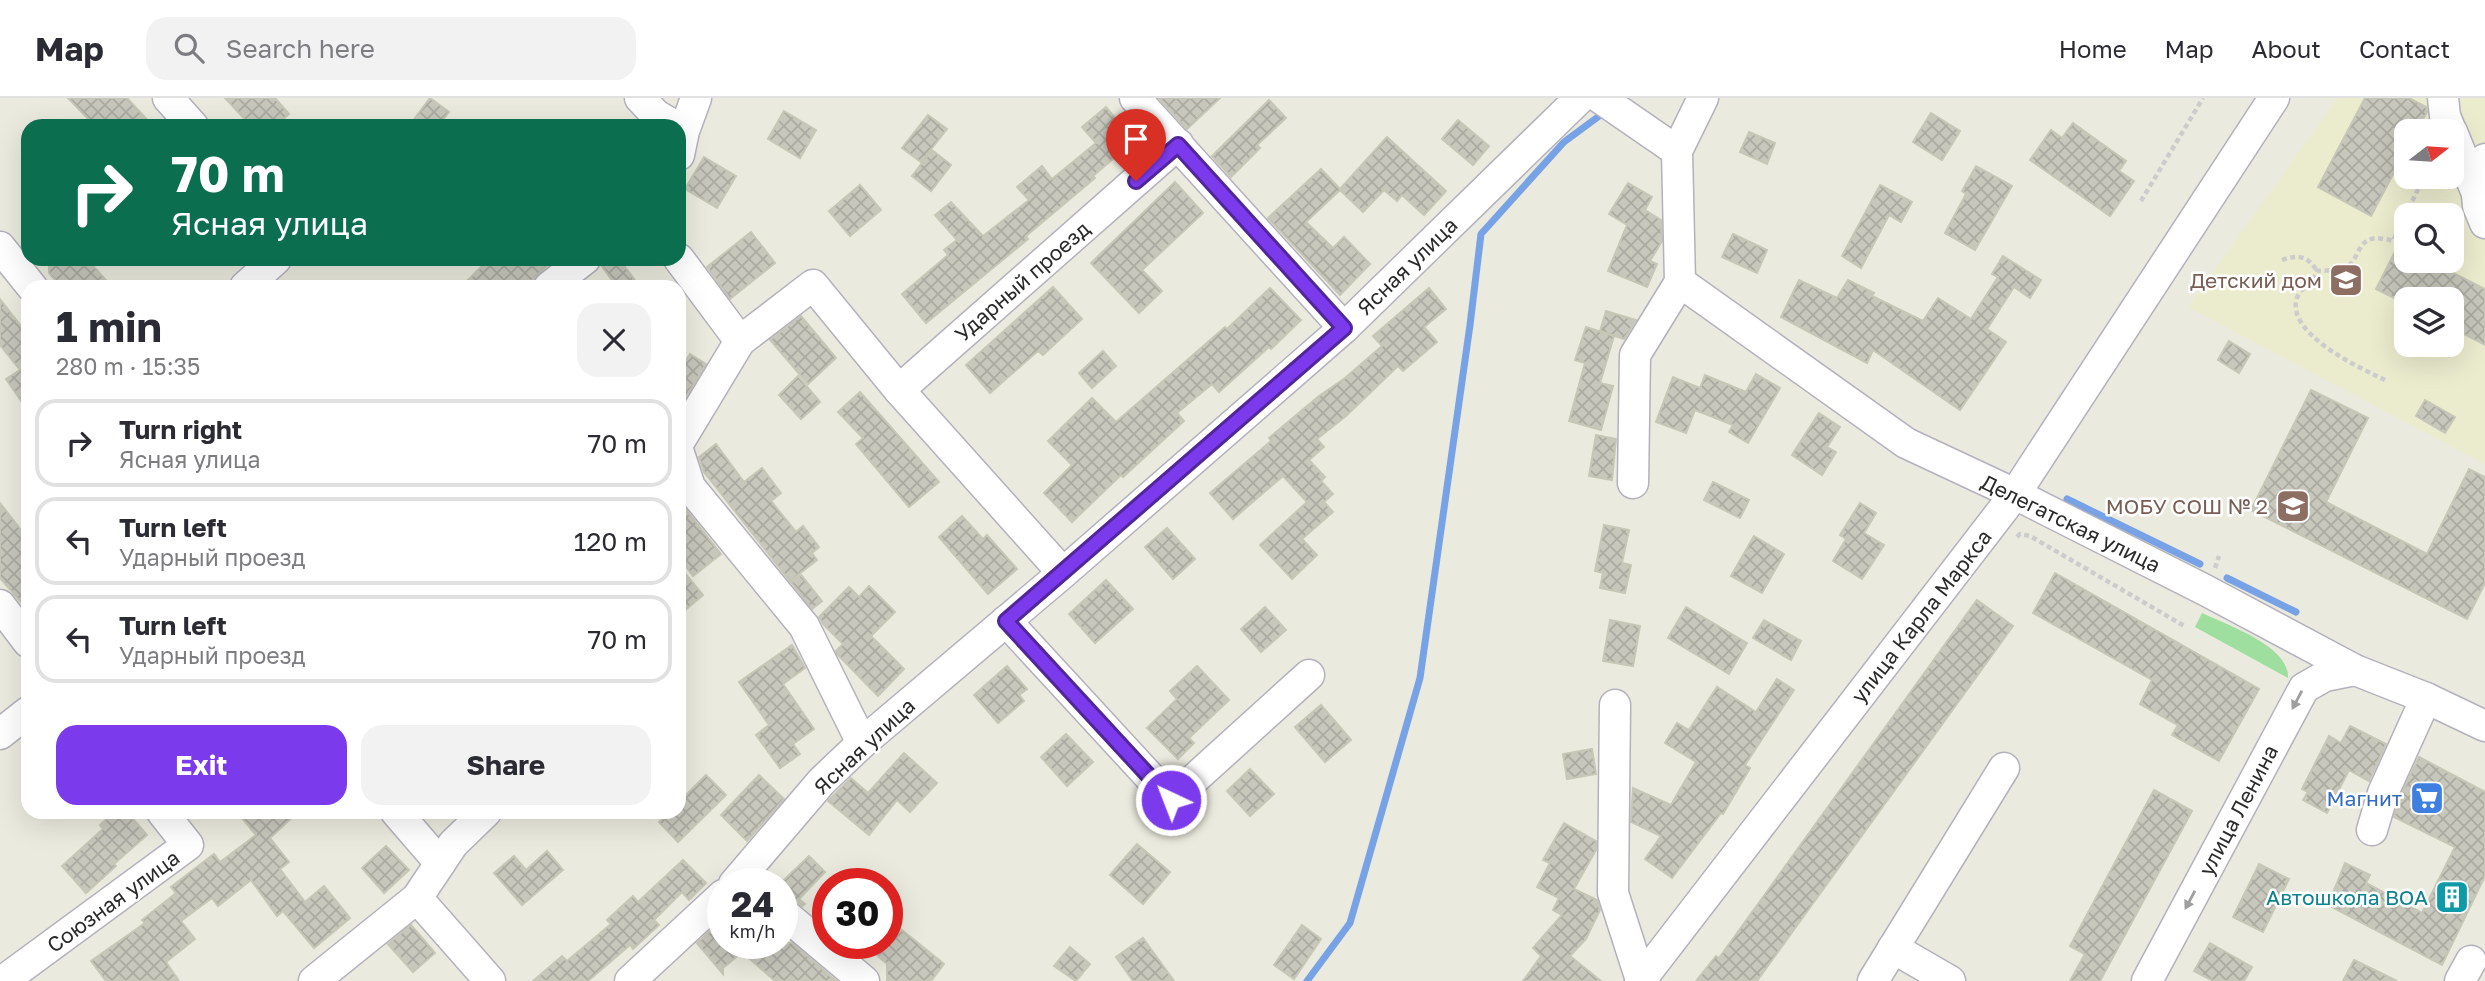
<!DOCTYPE html>
<meta charset="utf-8">
<style>
body{margin:0;font-family:"Golos Text",sans-serif;background:#f2f2f3;color:#2b2b33;height:100vh;display:flex;flex-direction:column;font-size:26px;white-space:nowrap}
*{box-sizing:border-box;margin:0}
p{font-size:23px;color:#7c7c81}
.icon{flex:none;width:38px;height:38px;fill:none;stroke:currentColor;stroke-width:2;stroke-linecap:round;stroke-linejoin:round}
.map{position:relative;flex:1;overflow:hidden}
.panel{position:absolute;left:21px;top:182px;width:665px;height:539px;display:flex;flex-direction:column;background:#fff;border-radius:21px;box-shadow:0 7px 28px #0002}
.panel>*{flex:none}
.hud{position:absolute;left:21px;top:21px;width:665px;height:147px;border-radius:21px;box-shadow:0 7px 28px #0002;background:#0b6e4f;color:#fff;overflow:hidden}
.needle{width:46px;rotate:73deg}
.fabs{position:absolute;left:2394px;top:21px;display:grid;gap:14px}
.fabs a{display:grid;place-items:center;width:70px;height:70px;border-radius:14px;background:#fff;box-shadow:0 7px 28px #0002;font-size:35px}
.speed{position:absolute;left:707px;top:770px;display:flex;gap:14px;font-size:35px;font-weight:700;text-align:center}
.speed>*{display:grid;place-content:center;width:91px;height:91px;border-radius:50%;background:#fff;box-shadow:0 7px 28px #0002;line-height:1}
.speed small{font-size:18px;font-weight:400}
.speed .limit{border:10px solid #d22;background:#fff;color:#111}
.pin{position:absolute;display:grid;place-items:center;width:60px;height:60px;color:#fff;margin:-72px -30px;border-radius:50% 50% 50% 0;rotate:-45deg;box-shadow:0 0 7px #0007}
.pin .icon{rotate:45deg}
.me{position:absolute;width:77px;margin:-38px;rotate:317deg;stroke-linejoin:round;filter:drop-shadow(0 0 5px #0008)}
.turn{display:flex;align-items:center;gap:24px;height:147px;padding:0 35px;font-size:32px}
.turn .icon{width:91px;height:91px;stroke-width:2.5}
.turn b{display:block;font-size:49px;line-height:60px}
.round{display:grid;place-items:center;flex:none;width:74px;height:74px;border-radius:21px;background:#f2f2f3}
.overview{display:flex;align-items:center;justify-content:space-between;height:119px;padding:0 35px}
h1{font-size:42px;font-weight:700;line-height:52px}
.action{display:flex;gap:14px;margin-top:auto;padding:14px 35px}
.action a{flex:1;height:80px;border-radius:21px;background:#7c3aed;color:#fff;font-size:28px;font-weight:700;line-height:80px;text-align:center}
.action a+a{background:#f2f2f3;color:#2b2b33}
ul{padding:0;list-style:none}
li{display:flex;align-items:center;gap:21px;height:88px;margin:0 14px 10px;padding:0 21px;border:4px solid #e1e1e2;border-radius:21px}
li div{flex:1}
li b{display:block;font-size:26px}
li em{font-style:normal}
header{display:flex;align-items:center;gap:42px;box-sizing:border-box;height:98px;padding:0 35px;background:#fff;border-bottom:2px solid #e1e1e2}
header strong{font-size:33px}
nav{display:flex;gap:38px;margin-inline-start:auto;font-size:24px}
.search{width:490px;height:63px;background:#f2f2f3;display:flex;align-items:center;gap:18px;box-sizing:border-box;padding:0 24px;border-radius:21px;color:#7c7c81;font-size:26px}
.map>svg:first-child{display:block}
.education{fill:#ebecce;fill-rule:evenodd}
.grass{fill:#9ede9f}
.lines{fill:none;stroke-linecap:round;stroke-linejoin:round}
.stream{stroke:#78a2e6;stroke-width:7}
.building{fill:url(#building-cross-hatch);stroke:#c7c7b7;stroke-width:2}
.minor-casing{stroke:#b3b1bd;stroke-width:33}
.path{stroke:#ccc;stroke-width:4.5;stroke-dasharray:5 3.5;stroke-linecap:butt}
.minor{stroke:#fff;stroke-width:30}
.oneway{fill:#9f9f9f}
.route-casing{stroke:#51269a;stroke-width:18}
.route{stroke:#7c3aed;stroke-width:12}
.labels{text-anchor:middle;dominant-baseline:central;stroke-width:5;stroke-linejoin:round;paint-order:stroke}
.street-label{font-size:21px;fill:#2a2a2a;stroke:#fff}
.education-label{font-size:21px;fill:#785e54;stroke:#fff;text-anchor:end}
.shop-label{font-size:21px;fill:#366cbe;stroke:#fff;text-anchor:end}
.culture-label{font-size:21px;fill:#0d838f;stroke:#fff;text-anchor:end}
</style>
<header>
<strong>Map</strong>
<div class="search"><svg class="icon" aria-label="search" viewBox="0 0 24 24"><circle cx="10" cy="10" r="6"/><path d="M15 15l6 6"/></svg>Search here</div>
<nav><a>Home</a><a>Map</a><a>About</a><a>Contact</a></nav>
</header>
<div class="map">
<svg width="2485" height="883" viewBox="0 0 2485 883">
<defs>
<pattern id="building-cross-hatch" width="8" height="8" patternUnits="userSpaceOnUse" patternTransform="scale(1.75)"><rect width="8" height="8" fill="#c7c7bc"/><path d="M0 0l8 8M0 8l8-8" fill="none" stroke="#ababa2"/></pattern>
</defs>
<rect width="100%" height="100%" fill="#ebeade"/>
<path class="education" d="M2338,0H2485V366L2188,209ZM2406,33H2452V79H2406ZM2406,117H2452V163H2406ZM2406,201H2452V247H2406Z"/>
<path class="grass" d="M2202,515C2227,527 2290,548 2288,580L2195,529Z"/>
<g class="lines">
<g class="stream">
<polyline points="2067,401 2200,466"/>
<polyline points="2227,480 2296,514"/>
<polyline points="1307,883 1350,825 1420,580 1470,227 1481,136 1564,44 1606,13"/>
</g>
</g>
<g class="building">
<polygon points="68,0 127,0 153,28 95,28"/>
<polygon points="225,0 275,0 289,16 276,28 251,28"/>
<polygon points="430,0 449,14 438,28 409,28"/>
<polygon points="1159,0 1220,0 1187,31"/>
<polygon points="2365,0 2409,0 2426,9 2427,14 2416,33 2406,33 2406,52 2371,118 2318,89"/>
<polygon points="1269,2 1286,20 1257,47 1260,50 1231,79 1212,58"/>
<polygon points="1106,9 1134,43 1093,78 1095,80 1026,138 1028,141 926,225 902,196 948,157 944,152 957,142 935,117 951,104 983,138 1029,102 1017,89 1042,68 1052,81 1096,45 1082,29"/>
<polygon points="784,13 816,32 800,60 768,41"/>
<polygon points="1931,15 1960,33 1942,62 1913,44"/>
<polygon points="928,17 947,31 921,64 902,50"/>
<polygon points="1458,22 1489,48 1473,67 1442,41"/>
<polygon points="2073,25 2126,63 2119,73 2134,83 2110,118 2030,62 2051,32 2062,40"/>
<polygon points="1749,34 1775,45 1767,66 1740,54"/>
<polygon points="1387,39 1446,93 1424,117 1402,97 1397,103 1384,92 1363,114 1340,92 1306,124 1333,150 1344,139 1370,166 1340,197 1268,120 1321,71 1340,91"/>
<polygon points="932,52 951,67 931,93 912,78"/>
<polygon points="704,59 736,78 717,110 685,91"/>
<polygon points="1976,68 2012,88 1975,152 1945,135 1966,96 1962,93"/>
<polygon points="1175,84 1203,115 1142,172 1162,193 1139,215 1091,165"/>
<polygon points="1628,85 1652,99 1645,112 1661,122 1662,143 1650,163 1657,166 1647,189 1608,173 1627,127 1609,116"/>
<polygon points="860,87 881,112 850,138 829,113"/>
<polygon points="1880,87 1912,104 1901,124 1889,117 1861,170 1842,158"/>
<polygon points="2406,132 2406,163 2430,163 2485,191 2485,247 2452,230 2452,201 2396,201 2376,191"/>
<polygon points="751,134 775,165 730,201 707,169"/>
<polygon points="1733,136 1767,152 1757,175 1722,159"/>
<polygon points="2003,158 2041,182 2030,200 2014,189 1987,231 2006,244 1960,312 1873,252 1867,265 1781,219 1799,182 1837,200 1848,182 1874,195 1872,198 1923,223 1938,200 1971,221 1998,179 1992,176"/>
<polygon points="56,161 87,161 112,189 61,189 49,175 49,167"/>
<polygon points="489,161 554,161 525,189 461,189"/>
<polygon points="602,161 619,161 640,189 617,189 601,167"/>
<polygon points="1053,189 1082,221 1043,257 1038,253 990,295 966,267"/>
<polygon points="1270,190 1301,222 1271,251 1269,249 1219,294 1212,286 1177,315 1184,323 1123,379 1121,377 1072,424 1044,395 1072,367 1048,343 1092,300 1116,324 1225,229 1227,231"/>
<polygon points="1429,190 1446,211 1424,229 1437,244 1403,273 1398,268 1346,318 1317,341 1324,349 1309,362 1325,379 1321,383 1333,396 1324,404 1333,414 1302,441 1317,457 1292,481 1260,447 1307,404 1283,378 1233,421 1210,395 1271,343 1269,340 1319,298 1345,280 1382,248 1373,238"/>
<polygon points="0,201 28,237 28,313 6,281 20,272 0,247"/>
<polygon points="1606,213 1636,222 1624,241 1600,233"/>
<polygon points="801,218 836,260 808,286 770,242"/>
<polygon points="1586,229 1614,238 1600,285 1613,288 1601,332 1569,323 1585,265 1575,262"/>
<polygon points="2229,243 2250,256 2239,275 2218,262"/>
<polygon points="1103,253 1116,268 1092,290 1079,275"/>
<polygon points="690,256 706,266 679,310 679,274"/>
<polygon points="1756,276 1780,290 1748,345 1729,334 1733,327 1695,312 1686,335 1656,324 1673,279 1700,290 1705,277 1746,294"/>
<polygon points="798,278 820,304 801,321 779,297"/>
<polygon points="2311,292 2368,320 2326,404 2427,456 2469,371 2485,379 2485,485 2467,521 2251,412"/>
<polygon points="860,294 939,384 909,409 856,346 863,340 838,314"/>
<polygon points="2425,302 2455,319 2445,335 2416,318"/>
<polygon points="1819,315 1840,329 1827,349 1836,354 1822,377 1792,357"/>
<polygon points="1596,337 1616,341 1612,382 1589,378"/>
<polygon points="716,346 744,384 762,370 781,395 771,403 796,434 803,428 819,449 812,455 817,462 790,483 704,374 699,359"/>
<polygon points="1713,384 1749,402 1740,420 1704,402"/>
<polygon points="679,403 721,456 693,478 679,459"/>
<polygon points="0,405 28,441 28,512 0,480"/>
<polygon points="1860,405 1876,415 1864,435 1884,447 1862,481 1833,463 1846,441 1840,437"/>
<polygon points="962,418 983,441 987,437 1017,471 988,496 939,439"/>
<polygon points="1604,427 1629,432 1622,465 1631,467 1625,495 1600,490 1603,475 1595,473"/>
<polygon points="1167,430 1195,461 1173,481 1145,449"/>
<polygon points="1754,438 1784,456 1762,495 1731,478"/>
<polygon points="679,468 703,497 679,517"/>
<polygon points="2055,475 2259,591 2219,663 2172,637 2178,627 2140,606 2152,582 2033,515"/>
<polygon points="801,477 822,503 812,511 791,484"/>
<polygon points="1106,482 1133,511 1095,545 1069,516"/>
<polygon points="869,488 895,514 871,538 904,571 878,598 837,556 836,553 843,546 823,526 819,519 849,489 859,499"/>
<polygon points="1977,502 2013,528 1757,883 1696,883 1716,858 1719,860"/>
<polygon points="1265,509 1286,532 1261,554 1241,531"/>
<polygon points="1686,509 1747,545 1729,576 1668,540"/>
<polygon points="1610,522 1640,528 1633,568 1603,563"/>
<polygon points="1764,522 1801,543 1791,562 1753,540"/>
<polygon points="792,547 805,570 783,586 814,631 793,646 800,656 780,670 756,637 769,627 739,584"/>
<polygon points="1007,568 1027,591 1019,597 1024,603 998,625 974,597"/>
<polygon points="1197,568 1229,602 1189,640 1194,645 1178,661 1147,630 1177,601 1170,593"/>
<polygon points="1777,581 1794,592 1745,667 1750,670 1723,716 1721,715 1672,780 1645,761 1661,738 1631,724 1633,690 1671,707 1696,664 1665,645 1677,625 1689,632 1717,589 1756,614"/>
<polygon points="1321,607 1351,642 1325,664 1295,629"/>
<polygon points="2350,628 2386,646 2369,683 2349,672 2327,715 2303,702 2308,694 2302,691 2329,638 2341,645"/>
<polygon points="1066,636 1093,664 1067,688 1041,659"/>
<polygon points="1592,651 1596,676 1567,681 1563,656"/>
<polygon points="904,655 937,685 910,714 897,702 869,737 828,703 851,680 868,695"/>
<polygon points="2419,659 2485,694 2485,778 2442,867 2328,807 2345,765 2370,777 2366,785 2422,815 2455,749 2394,719 2399,701"/>
<polygon points="1250,671 1274,696 1250,718 1227,693"/>
<polygon points="706,677 726,697 678,744 659,724 669,714 679,714 679,704"/>
<polygon points="759,677 784,701 747,743 721,717"/>
<polygon points="2154,692 2192,713 2100,883 2070,883 2085,856 2070,848"/>
<polygon points="114,714 127,714 147,737 114,766 116,768 86,795 62,768 103,731 100,727"/>
<polygon points="237,714 298,714 270,740 289,764 280,771 305,804 324,788 350,820 314,850 283,813 277,818 251,782 218,808 212,800 181,823 195,841 166,864 179,883 106,883 91,863 145,825 142,822 176,795 171,789 214,756 220,764 256,737"/>
<polygon points="1564,725 1596,743 1596,752 1574,791 1597,802 1600,812 1586,841 1570,858 1601,883 1523,883 1541,858 1533,850 1562,817 1553,812 1559,800 1537,789 1550,765 1543,762"/>
<polygon points="1137,746 1170,774 1143,806 1110,777"/>
<polygon points="386,748 409,772 384,795 362,770"/>
<polygon points="547,753 563,772 522,807 494,775 514,758 526,772"/>
<polygon points="809,758 825,774 799,801 805,806 802,808 793,800 782,797 782,784"/>
<polygon points="683,762 706,785 689,802 682,794 654,822 659,827 633,851 630,847 588,883 533,883 562,858 567,863 611,826 607,822 633,798 638,804"/>
<polygon points="2259,766 2289,781 2263,834 2233,819"/>
<polygon points="887,820 944,866 931,883 887,883 887,866 863,845 887,845"/>
<polygon points="723,821 723,845 792,845 836,883 775,883 742,854 723,870 723,876 697,845"/>
<polygon points="411,827 435,855 413,874 388,846"/>
<polygon points="1302,827 1321,841 1294,881 1274,867"/>
<polygon points="1143,840 1174,883 1133,883 1116,859"/>
<polygon points="2210,845 2252,869 2244,883 2213,883 2194,873"/>
<polygon points="1070,849 1090,866 1076,883 1054,868"/>
<polygon points="2354,862 2397,883 2343,883"/>
</g>
<g class="lines">
<g class="minor-casing">
<g id="minor">
<polyline points="168,0 193,28"/>
<polyline points="640,0 656,17 675,28"/>
<polyline points="1135,0 1344,230"/>
<polyline points="1600,0 1677,53"/>
<polyline points="2443,0 2445,18 2451,33"/>
<polyline points="2452,34 2476,93"/>
<polyline points="679,57 684,33 696,0"/>
<polyline points="2485,61 2475,74 2478,108 2485,125"/>
<polyline points="0,149 32,189"/>
<polyline points="679,161 740,243"/>
<polyline points="1680,184 1906,345 2015,396 2205,492 2355,572 2426,600 2485,628"/>
<polyline points="245,189 276,161"/>
<polyline points="549,189 585,161"/>
<polyline points="899,292 1178,46"/>
<polyline points="679,344 740,243 813,187 899,292 1054,465"/>
<polyline points="679,355 690,389 804,528 862,645"/>
<polyline points="1633,385 1635,257 1680,184 1677,53 1703,0"/>
<polyline points="0,507 28,544"/>
<polyline points="1006,523 1171,702 1309,577"/>
<polyline points="1615,607 1613,795 1641,882"/>
<polyline points="0,636 28,614"/>
<polyline points="396,714 440,765"/>
<polyline points="2372,732 2383,695 2426,600"/>
<polyline points="734,786 822,683 862,645 1063,475 1344,230 1580,0"/>
<polyline points="417,800 490,883"/>
<polyline points="782,814 864,883"/>
<polyline points="1893,850 1950,883"/>
<polyline points="3,883 188,747 162,714"/>
<polyline points="314,883 417,800 453,746 486,714"/>
<polyline points="630,883 723,797"/>
<polyline points="1640,883 2015,396 2274,0"/>
<polyline points="1873,883 2004,670"/>
<polyline points="2147,883 2304,590 2325,578 2355,572"/>
<polyline points="2460,883 2471,863"/>
</g>
</g>
<g class="path">
<polyline points="2141,103 2203,0"/>
<path d="M2282,162C2298,156 2308,158 2317,173"/>
<path d="M2385,282C2360,270 2290,238 2296,203C2298,191 2313,186 2317,173C2326,171 2337,175 2345,170C2363,161 2354,131 2393,143L2424,79"/>
<polyline points="2017,439 2020,436 2030,438 2186,529"/>
<polyline points="2215,470 2219,458"/>
</g>
<use href="#minor" class="minor"/>
</g>
<defs><path id="oneway-solid" d="M-6-.8H1V-3.2L6.5 0L1 3.2V.8H-6Z" transform="scale(1.75)"/></defs>
<g class="oneway">
<use href="#oneway-solid" transform="translate(2297 602) rotate(118)"/>
<use href="#oneway-solid" transform="translate(2190 802) rotate(118)"/>
</g>
<g class="lines">
<g class="route-casing">
<polyline id="route" points="1136,83 1178,47 1344,230 1006,523 1171,702"/>
</g>
<use href="#route" class="route"/>
</g>
<defs>
<g id="school-square" transform="scale(1.75)"><rect x="-9" y="-9" width="18" height="18" rx="4" fill="#8d6e63" stroke="#fff"/><path d="M0-5L7-2L0 1L-7-2ZM-4 1L0 2.5L4 1V4Q0 6-4 4Z" fill="#fff"/></g>
<g id="supermarket-square" transform="scale(1.75)"><rect x="-9" y="-9" width="18" height="18" rx="4" fill="#3f7fe0" stroke="#fff"/><path d="M-6-5.5h2.5l.6 2H6L4.5 2H-2.5L-4.4-4H-6ZM-1.5 3.2a1.3 1.3 0 1 0 .1 0ZM3 3.2a1.3 1.3 0 1 0 .1 0Z" fill="#fff"/></g>
<g id="building-square" transform="scale(1.75)"><rect x="-9" y="-9" width="18" height="18" rx="4" fill="#0f9aa8" stroke="#fff"/><path d="M-4-6H4V6H1V3H-1V6H-4ZM-2.5-4.3h1.7v1.8h-1.7ZM.8-4.3h1.7v1.8H.8ZM-2.5-1h1.7V.8h-1.7ZM.8-1h1.7V.8H.8Z" fill="#fff"/></g>
</defs>
<g fill-rule="evenodd">
<use href="#school-square" x="2346" y="182"/>
<use href="#school-square" x="2293" y="408"/>
<use href="#supermarket-square" x="2427" y="700"/>
<use href="#building-square" x="2452" y="799"/>
</g>
<g class="labels">
<g class="street-label">
<text transform="translate(1407 168) rotate(-44)">Ясная улица</text>
<text transform="translate(1022 183) rotate(-41)">Ударный проезд</text>
<text transform="translate(2071 425) rotate(26)">Делегатская улица</text>
<text transform="translate(1921 518) rotate(-52)">улица Карла Маркса</text>
<text transform="translate(864 648) rotate(-43)">Ясная улица</text>
<text transform="translate(2238 712) rotate(-62)">улица Ленина</text>
<text transform="translate(113 803) rotate(-36)">Союзная улица</text>
</g>
<g class="education-label">
<text x="2322" y="182">Детский дом</text>
<text x="2268" y="408">МОБУ СОШ № 2</text>
</g>
<g class="shop-label">
<text x="2402" y="700">Магнит</text>
</g>
<g class="culture-label">
<text x="2428" y="799">Автошкола ВОА</text>
</g>
</g>
</svg>
<div class="fabs">
<a><svg class="needle" viewBox="-14 -14 28 28"><path d="M0-13l5 13h-10z" fill="#e53935"/><path d="M0 13l5-13h-10z" fill="#7c7c81"/></svg></a>
<a><svg class="icon" aria-label="search" viewBox="0 0 24 24"><circle cx="10" cy="10" r="6"/><path d="M15 15l6 6"/></svg></a>
<a><svg class="icon" aria-label="layers" viewBox="0 0 24 24"><path d="M12 4l9 5-9 5-9-5zM3 14l9 5 9-5"/></svg></a>
</div>
<div class="speed"><div>24<small>km/h</small></div><div class="limit">30</div></div>
<div class="pin" style="left:1136px;top:83px;background:#d93025"><svg class="icon" aria-label="arrive" viewBox="0 0 24 24"><path d="M6 21V4h12l-3 4 3 4H6"/></svg></div>
<svg class="me" style="left:1171px;top:702px" viewBox="-20 -20 40 40"><circle r="17" fill="#7c3aed" stroke="#fff" stroke-width="3"/><path d="M0-11L8 9 0 5-8 9z" fill="#fff"/></svg>
<div class="hud">
<div class="turn"><svg class="icon" aria-label="right" viewBox="0 0 24 24"><path d="M7 20v-9h11M14 6l5 5-5 5"/></svg><div><b>70 m</b>Ясная улица</div></div>
</div>
<section class="panel">
<div class="overview"><div><h1>1 min</h1><p>280 m · 15:35</p></div><a class="round"><svg class="icon" aria-label="close" viewBox="0 0 24 24"><path d="M6 6l12 12M18 6L6 18"/></svg></a></div>
<ul>
<li><svg class="icon" aria-label="right" viewBox="0 0 24 24"><path d="M7 20v-9h11M14 6l5 5-5 5"/></svg><div><b>Turn right</b><p>Ясная улица</p></div><em>70 m</em></li>
<li><svg class="icon" aria-label="left" viewBox="0 0 24 24"><path d="M17 20v-9H6M10 6l-5 5 5 5"/></svg><div><b>Turn left</b><p>Ударный проезд</p></div><em>120 m</em></li>
<li><svg class="icon" aria-label="left" viewBox="0 0 24 24"><path d="M17 20v-9H6M10 6l-5 5 5 5"/></svg><div><b>Turn left</b><p>Ударный проезд</p></div><em>70 m</em></li>
</ul>
<div class="action"><a>Exit</a><a>Share</a></div>
</section>
</div>
